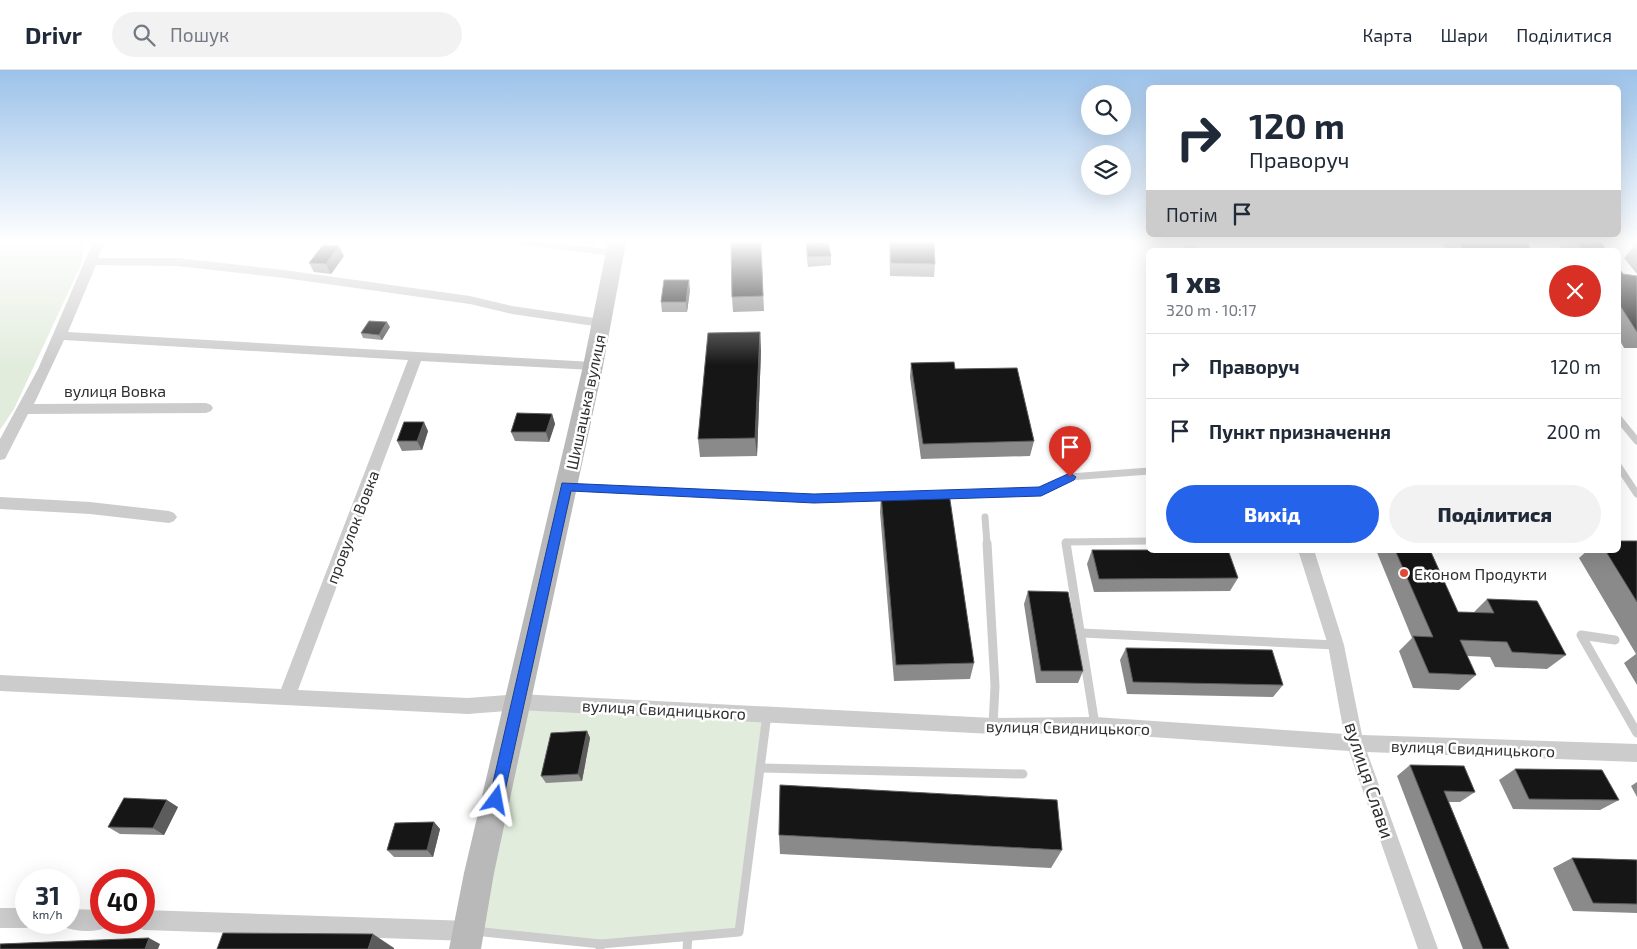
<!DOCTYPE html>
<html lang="uk">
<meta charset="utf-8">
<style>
body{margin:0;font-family:"Exo 2",sans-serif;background:#f2f2f3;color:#1f2937;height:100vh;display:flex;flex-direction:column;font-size:19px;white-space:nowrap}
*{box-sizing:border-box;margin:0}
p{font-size:16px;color:#747a83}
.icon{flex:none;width:28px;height:28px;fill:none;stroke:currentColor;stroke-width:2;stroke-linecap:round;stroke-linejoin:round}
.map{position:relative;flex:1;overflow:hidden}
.side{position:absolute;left:1146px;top:178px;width:475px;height:305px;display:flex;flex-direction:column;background:#fff;border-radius:8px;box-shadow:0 5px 20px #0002}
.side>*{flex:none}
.hud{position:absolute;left:1146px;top:15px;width:475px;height:152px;border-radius:8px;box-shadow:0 5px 20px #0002;background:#fff;color:#1f2937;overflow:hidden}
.buttons{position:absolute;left:1081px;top:15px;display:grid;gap:10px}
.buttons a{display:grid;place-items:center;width:50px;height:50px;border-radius:50%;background:#fff;box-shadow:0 5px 20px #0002;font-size:25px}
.speed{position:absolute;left:15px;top:799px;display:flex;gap:10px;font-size:25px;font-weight:700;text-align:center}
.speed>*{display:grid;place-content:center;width:65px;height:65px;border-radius:50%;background:#fff;box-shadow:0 5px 20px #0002;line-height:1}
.speed small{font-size:12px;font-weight:400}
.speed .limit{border:8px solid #d22;background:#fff;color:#111}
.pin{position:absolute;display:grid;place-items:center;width:42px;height:42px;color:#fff;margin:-51px -21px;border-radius:50% 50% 50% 0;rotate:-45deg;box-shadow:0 0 5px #0007}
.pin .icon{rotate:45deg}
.me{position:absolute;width:55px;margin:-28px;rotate:13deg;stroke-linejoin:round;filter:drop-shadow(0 0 4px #0008)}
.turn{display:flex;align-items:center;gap:18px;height:105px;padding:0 20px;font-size:22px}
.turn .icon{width:65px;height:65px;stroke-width:2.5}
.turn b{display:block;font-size:35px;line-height:42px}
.then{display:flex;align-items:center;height:48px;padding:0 20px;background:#0003;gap:10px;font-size:19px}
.round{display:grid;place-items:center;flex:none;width:52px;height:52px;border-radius:26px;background:#f2f2f3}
.summary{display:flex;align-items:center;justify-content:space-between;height:85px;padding:0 20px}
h1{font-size:30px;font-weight:800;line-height:38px}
.primary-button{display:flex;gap:10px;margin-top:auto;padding:10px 20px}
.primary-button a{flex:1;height:58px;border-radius:30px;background:#2563eb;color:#fff;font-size:20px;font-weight:800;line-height:58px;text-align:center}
.primary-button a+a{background:#f2f2f3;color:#1f2937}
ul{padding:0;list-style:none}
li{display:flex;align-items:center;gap:15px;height:65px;padding:0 20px;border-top:1px solid #e0e1e3}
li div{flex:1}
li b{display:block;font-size:19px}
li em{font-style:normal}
header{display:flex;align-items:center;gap:30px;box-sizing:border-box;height:70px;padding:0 25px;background:#fff;border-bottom:1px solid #e0e1e3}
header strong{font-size:24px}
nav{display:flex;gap:28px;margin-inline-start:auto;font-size:18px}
.search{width:350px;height:45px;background:#f2f2f3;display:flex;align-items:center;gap:12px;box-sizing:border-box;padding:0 18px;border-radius:28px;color:#747a83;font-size:19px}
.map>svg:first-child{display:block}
.green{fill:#e2ecdd}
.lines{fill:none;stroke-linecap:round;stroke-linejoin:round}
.lane-far1{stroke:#ccc;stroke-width:7}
.lane{stroke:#ccc;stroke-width:9}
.street{fill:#ccc;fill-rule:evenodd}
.secondary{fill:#b9b9b9;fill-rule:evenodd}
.wall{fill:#8a8a8a}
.shaded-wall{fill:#5c5c5c}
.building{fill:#161616;stroke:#5c5c5c}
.route{fill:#2563eb;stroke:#184099}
.poi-dot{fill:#e34a35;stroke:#fff;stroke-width:2}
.labels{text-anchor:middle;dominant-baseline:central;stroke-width:5;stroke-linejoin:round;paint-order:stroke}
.street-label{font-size:16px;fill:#2f2f2f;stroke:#fff}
.poi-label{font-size:16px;fill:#2f2f2f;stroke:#fff;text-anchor:start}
.near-street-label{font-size:19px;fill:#2f2f2f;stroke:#fff}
</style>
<header>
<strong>Drivr</strong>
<div class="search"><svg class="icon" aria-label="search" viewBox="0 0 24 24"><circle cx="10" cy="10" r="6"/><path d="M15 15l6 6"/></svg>Пошук</div>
<nav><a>Карта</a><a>Шари</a><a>Поділитися</a></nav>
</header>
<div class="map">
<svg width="1637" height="879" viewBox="0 0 1637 879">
<rect width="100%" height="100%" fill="#fff"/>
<g class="green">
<polygon points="0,172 86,172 81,195 14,339 0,360"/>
<polygon points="518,632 767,644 739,862 601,874 470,861"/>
</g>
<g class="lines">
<g class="lane-far1">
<polyline points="1619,349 1637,371"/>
<polyline points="1619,397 1637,424"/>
<polyline points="568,417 813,429 892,426"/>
<polyline points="941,425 1041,422 1070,407 1149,401"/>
<polyline points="985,447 987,474"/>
<polyline points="1066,474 1066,472 1149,471"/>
</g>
<g class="lane">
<polyline points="987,473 995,616 993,656"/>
<polyline points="1066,473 1095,655"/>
<polyline points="1082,563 1336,575"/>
<polyline points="1615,570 1581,565 1637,663"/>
<polyline points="760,698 1023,704"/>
<polyline points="474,861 601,874 600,878"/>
<polyline points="601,874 739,862 767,644"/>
<polyline points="687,879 688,866"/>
</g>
<g class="street">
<polygon points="93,172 105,172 98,188 177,188 284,200 470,226 512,236 601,249 607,253 601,257 512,244 470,234 284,208 177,196 96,195 68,262 593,292 598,293 600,296 598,299 593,300 421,291 298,620 468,628 518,624 993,648 1095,647 1344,664 1328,575 1298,480 1314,480 1344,575 1362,665 1637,674 1637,692 1367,682 1438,879 1418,879 1349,681 1095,663 993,664 518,640 468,644 0,621 0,605 281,619 408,290 64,270 34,334 206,333 211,335 213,338 211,341 206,343 28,344 5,389 0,390 0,369 38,299"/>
<polygon points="516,172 554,172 615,180 621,183 615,186 522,175"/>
<polygon points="1180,172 1192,172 1198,180 1186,180"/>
<polygon points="0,427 90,432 169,441 174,443 177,447 174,451 169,453 90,444 0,439"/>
<polygon points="0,838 26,838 26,852 34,852 33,855 26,858 0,858"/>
<path d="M69,839L101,840V852H110L108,857C95,863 75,862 62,856L60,852H69Z"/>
<polygon points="144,840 470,851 477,854 480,861 477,868 470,871 144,860 137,857 135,852 144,852"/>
</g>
<polygon class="secondary" points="608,172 626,172 603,296 494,803 481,879 449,879 464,803 583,296"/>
</g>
<g class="wall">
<polygon points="572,172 595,172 594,174"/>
<polygon points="761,172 764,241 733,242 732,227"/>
<polygon points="889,172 934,172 935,194 934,207 890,206"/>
<polygon points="1445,172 1527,172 1531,180 1446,180 1443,175"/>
<polygon points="1562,172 1601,172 1606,180 1562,180 1559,176"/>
<polygon points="1631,172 1637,172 1637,204 1624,188 1634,176"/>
<polygon points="806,173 831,186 831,195 808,197 806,182"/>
<polygon points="344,186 331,204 314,202 309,193"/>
<polygon points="1619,198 1623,204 1637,206 1637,278 1624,278 1619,269"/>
<polygon points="690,220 687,242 662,242 661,232"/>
<polygon points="390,257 382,270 363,268 361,263"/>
<polygon points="760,262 761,281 757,386 700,387 698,369"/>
<polygon points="911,293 955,299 1034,371 1030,386 921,389 910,307"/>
<polygon points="552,344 555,354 549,372 515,371 511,362"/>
<polygon points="428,361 422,380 402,381 397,371"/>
<polygon points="881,424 974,593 970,609 894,611 880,442"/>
<polygon points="1637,471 1637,615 1624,593 1636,584 1579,488 1588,480 1619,480"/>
<polygon points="1092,480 1238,508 1230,521 1094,522 1087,494"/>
<polygon points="1376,480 1430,480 1458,542 1474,542 1487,529 1566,585 1547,599 1495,597 1490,587 1467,586 1476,605 1459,620 1413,618 1399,581 1412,568"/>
<polygon points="1028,521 1083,601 1078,613 1036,613 1024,534"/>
<polygon points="1126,578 1283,615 1273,627 1127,624 1120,590"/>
<polygon points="587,661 590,668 582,711 546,713 541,706"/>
<polygon points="1410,695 1475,722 1460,732 1449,732 1509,879 1463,879 1397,706"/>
<polygon points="1515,699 1619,730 1600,740 1513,739 1499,710"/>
<polygon points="1637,712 1637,727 1631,716"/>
<polygon points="178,737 164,765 120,764 108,757"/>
<polygon points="434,752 440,759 433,787 394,787 387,780"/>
<polygon points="779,765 1062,780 1051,798 780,784"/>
<polygon points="1572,788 1637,790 1637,843 1573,841 1553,798"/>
</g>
<g class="shaded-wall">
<polygon points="339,176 344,186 331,204 326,194"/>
<polygon points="689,210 690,220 687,242 686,232"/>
<polygon points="387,252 390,257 382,270 379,265"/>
<polygon points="760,262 761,281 757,386 755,368"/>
<polygon points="552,344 555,354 549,372 546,362"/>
<polygon points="424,352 428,361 422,380 417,371"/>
<polygon points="587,661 590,668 582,711 578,704"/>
<polygon points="167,730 178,737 164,765 153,758"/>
<polygon points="434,752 440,759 433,787 427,780"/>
<polygon points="373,864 394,878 394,879 368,879"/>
<polygon points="149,868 160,874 158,879 145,879"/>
</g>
<g class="building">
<polygon points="731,172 761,172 763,226 732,227"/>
<polygon points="828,172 831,186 808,187 806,173"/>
<polygon points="890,172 934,172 935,194 891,193"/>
<polygon points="1459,172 1527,172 1531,180 1463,180"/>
<polygon points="1578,172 1601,172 1606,180 1582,180"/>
<polygon points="323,175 339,176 326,194 309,193"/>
<polygon points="1619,198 1623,204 1637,206 1637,262 1619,234"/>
<polygon points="664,210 689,210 686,232 661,232"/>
<polygon points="369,251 387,252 379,265 361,263"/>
<polygon points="760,262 755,368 698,369 708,263"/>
<polygon points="954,292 955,299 1017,298 1034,371 923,374 911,293"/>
<polygon points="517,343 552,344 546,362 511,362"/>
<polygon points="404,352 424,352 417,371 397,371"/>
<polygon points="949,423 974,593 896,595 881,424"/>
<polygon points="1619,471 1637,471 1637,532 1605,480 1619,480"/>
<polygon points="1092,480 1228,480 1238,508 1099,509"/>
<polygon points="1395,480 1430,480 1458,542 1494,543 1487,529 1537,531 1566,585 1512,582 1507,572 1460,570 1476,605 1429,603 1413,566 1433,567"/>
<polygon points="1028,521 1068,522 1083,601 1041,601"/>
<polygon points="1126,578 1272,580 1283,615 1133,612"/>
<polygon points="587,661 578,704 541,706 551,663"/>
<polygon points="1410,695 1464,696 1475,722 1444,721 1509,879 1483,879"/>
<polygon points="1515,699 1602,700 1619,730 1529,729"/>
<polygon points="780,715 1057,730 1062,780 779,765"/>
<polygon points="124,728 167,730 153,758 108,757"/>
<polygon points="434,752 427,780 387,780 395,753"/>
<polygon points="1572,788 1637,790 1637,834 1593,833"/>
<polygon points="223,863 373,864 368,879 217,879"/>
<polygon points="149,868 145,879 0,879 0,874"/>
</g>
<linearGradient id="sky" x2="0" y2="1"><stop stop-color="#9cc2ea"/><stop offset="0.58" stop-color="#fff"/><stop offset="1" stop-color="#fff" stop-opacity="0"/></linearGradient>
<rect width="1637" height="295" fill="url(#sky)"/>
<polygon class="route" points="1070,403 1076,407 1074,410 1041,426 814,433 571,421 503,730 501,735 496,737 491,735 489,730 562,413 814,424 1039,417"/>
<circle class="poi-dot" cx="1404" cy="503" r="5"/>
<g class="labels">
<g class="street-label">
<text x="115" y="320">вулиця Вовка</text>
<text transform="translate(585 332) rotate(-78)">Шишацька вулиця</text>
<text transform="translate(352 457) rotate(-69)">провулок Вовка</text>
<text transform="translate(664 639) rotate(3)">вулиця Свидницького</text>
<text transform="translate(1068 657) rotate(1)">вулиця Свидницького</text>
<text transform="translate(1473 678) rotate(2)">вулиця Свидницького</text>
</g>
<g class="poi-label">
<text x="1414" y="503">Економ Продукти</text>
</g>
<g class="near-street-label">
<text transform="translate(1370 710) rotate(72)">вулиця Слави</text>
</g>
</g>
</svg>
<div class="buttons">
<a><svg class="icon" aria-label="search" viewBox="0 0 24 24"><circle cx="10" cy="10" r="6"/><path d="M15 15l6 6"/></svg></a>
<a><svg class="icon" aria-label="layers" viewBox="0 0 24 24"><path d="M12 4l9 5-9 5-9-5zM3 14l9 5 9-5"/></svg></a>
</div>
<div class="speed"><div>31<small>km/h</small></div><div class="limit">40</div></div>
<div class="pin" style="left:1070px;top:407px;background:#d93025"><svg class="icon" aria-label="arrive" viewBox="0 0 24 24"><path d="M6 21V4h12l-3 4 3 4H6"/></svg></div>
<svg class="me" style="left:496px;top:730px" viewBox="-20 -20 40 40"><path d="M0-17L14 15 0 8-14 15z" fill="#2563eb" stroke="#fff" stroke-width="4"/></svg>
<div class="hud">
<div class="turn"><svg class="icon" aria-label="right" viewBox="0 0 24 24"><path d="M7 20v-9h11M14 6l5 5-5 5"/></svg><div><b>120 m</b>Праворуч</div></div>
<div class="then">Потім<svg class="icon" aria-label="arrive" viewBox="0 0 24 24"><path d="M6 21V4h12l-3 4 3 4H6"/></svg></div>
</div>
<section class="side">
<div class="summary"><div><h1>1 хв</h1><p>320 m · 10:17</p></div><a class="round" style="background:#d93025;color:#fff"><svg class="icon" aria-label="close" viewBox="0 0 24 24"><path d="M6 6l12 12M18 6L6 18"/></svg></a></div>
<ul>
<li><svg class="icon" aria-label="right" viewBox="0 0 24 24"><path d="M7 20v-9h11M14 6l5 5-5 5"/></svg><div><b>Праворуч</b></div><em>120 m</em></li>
<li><svg class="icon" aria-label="arrive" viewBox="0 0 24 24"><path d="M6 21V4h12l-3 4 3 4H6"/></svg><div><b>Пункт призначення</b></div><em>200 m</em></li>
</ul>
<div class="primary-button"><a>Вихід</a><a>Поділитися</a></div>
</section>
</div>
